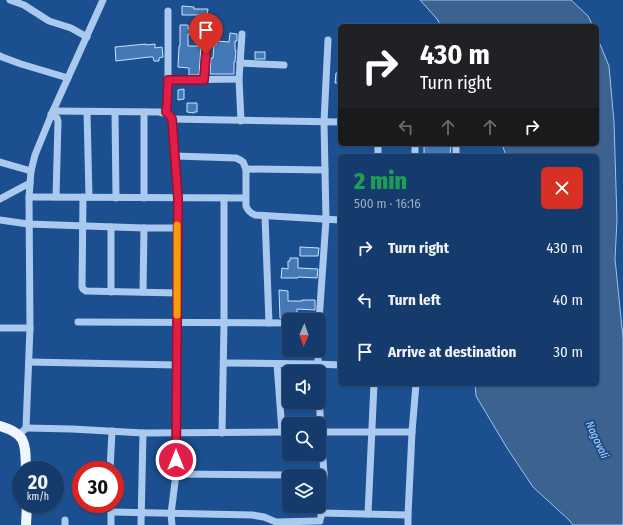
<!DOCTYPE html>
<meta charset="utf-8">
<style>
body{margin:0;font-family:"Fira Sans Condensed",sans-serif;background:#214673;color:#f1f3f6;height:100vh;display:flex;flex-direction:column;font-size:15px;white-space:nowrap}
*{box-sizing:border-box;margin:0}
p{font-size:13px;color:#9dadc1}
.icon{flex:none;width:22px;height:22px;fill:none;stroke:currentColor;stroke-width:2;stroke-linecap:round;stroke-linejoin:round}
.map{position:relative;flex:1;overflow:hidden}
.panel{position:absolute;left:338px;top:154px;width:261px;height:232px;display:flex;flex-direction:column;background:#143b6b;border-radius:6px;box-shadow:0 1px 3px #0004,0 0 0 1px #33557e}
.panel>*{flex:none}
.banner{position:absolute;left:338px;top:24px;width:261px;height:122px;border-radius:6px;box-shadow:0 1px 3px #0004,0 0 0 1px #33557e;background:#202124;color:#fff;overflow:hidden}
.needle{width:26px;rotate:182deg}
.tools{position:absolute;left:282px;top:313px;display:grid;gap:8px}
.tools a{display:grid;place-items:center;width:44px;height:44px;border-radius:6px;background:#143b6b;box-shadow:0 1px 3px #0004,0 0 0 1px #33557e;font-size:20px}
.speed{position:absolute;left:12px;top:461px;display:flex;gap:8px;font-size:20px;font-weight:700;text-align:center}
.speed>*{display:grid;place-content:center;width:52px;height:52px;border-radius:50%;background:#143b6b;box-shadow:0 1px 3px #0004,0 0 0 1px #33557e;line-height:1}
.speed small{font-size:10px;font-weight:400}
.speed .limit{border:6px solid #d22;background:#fff;color:#111}
.pin{position:absolute;display:grid;place-items:center;width:34px;height:34px;color:#fff;margin:-41px -17px;border-radius:50% 50% 50% 0;rotate:-45deg;box-shadow:0 0 4px #0007}
.pin .icon{rotate:45deg}
.me{position:absolute;width:44px;margin:-22px;rotate:0deg;stroke-linejoin:round;filter:drop-shadow(0 0 3px #0008)}
.turn{display:flex;align-items:center;gap:14px;height:84px;padding:0 16px;font-size:18px}
.turn .icon{width:52px;height:52px;stroke-width:2.5}
.turn b{display:block;font-size:28px;line-height:34px}
.lanes{display:flex;align-items:center;height:38px;padding:0 16px;background:#0003;justify-content:center;gap:20px;direction:ltr}
.lanes .off{opacity:.35}
.round{display:grid;place-items:center;flex:none;width:42px;height:42px;border-radius:6px;background:#214673}
.head{display:flex;align-items:center;justify-content:space-between;height:68px;padding:0 16px}
h1{font-size:24px;font-weight:800;line-height:30px;color:#1e9e55}
ul{padding:0;list-style:none}
li{display:flex;align-items:center;gap:12px;height:52px;padding:0 16px}
li div{flex:1}
li b{display:block;font-size:15px}
li em{font-style:normal}
.map>svg:first-child{display:block}
.water{fill:#3c6290;stroke:#9cc4f0}
.building{fill:#4478b7;stroke:#cfe3fa}
.lines{fill:none;stroke-linecap:round;stroke-linejoin:round}
.minor{stroke:#a9c9ee;stroke-width:7}
.major{stroke:#f0f6ff;stroke-width:10}
.route-casing{stroke:#92132f;stroke-width:10}
.route{stroke:#e11d48;stroke-width:7}
.slow{stroke:#f59e0b;stroke-width:7}
.labels{text-anchor:middle;dominant-baseline:central;stroke-width:4;stroke-linejoin:round;paint-order:stroke}
.water-label{font-size:11px;font-style:italic;fill:#b5d3f5;stroke:#1b4f8f}
</style>
<div class="map">
<svg width="623" height="525" viewBox="0 0 623 525">
<rect width="100%" height="100%" fill="#1b4f8f"/>
<g class="water">
<polygon points="420,0 571,0 588,16 593,26 441,26 437,19"/>
<polygon points="597,37 609,66 614,122 617,220 615,259 623,338 623,525 573,525 569,520 533,487 507,448 476,396 475,384 597,384 597,156 506,156 502,144 597,144"/>
</g>
<g class="building">
<polygon points="182,6 194,7 194,9 208,9 207,15 182,15"/>
<polygon points="180,25 188,25 188,29 203,30 202,36 197,36 197,34 188,34 188,46 201,46 199,75 189,75 189,68 178,67 179,46 180,46"/>
<polygon points="230,33 237,34 237,41 235,41 235,50 236,50 235,62 234,62 234,74 210,74 211,58 213,58 214,44 216,45 217,41 229,42"/>
<polygon points="146,44 146,45 155,44 155,48 162,47 163,57 159,58 159,61 154,61 153,57 149,57 116,61 115,47"/>
<rect x="255" y="52" width="10" height="7"/>
<polygon points="336,73 340,73 340,83 335,83"/>
<polygon points="184,89 184,99 178,100 178,90"/>
<polygon points="187,103 197,103 197,112 194,112 194,113 187,112"/>
<polygon points="428,144 451,144 450,156 424,156 424,146 428,147"/>
<polygon points="300,247 319,248 318,256 300,256"/>
<polygon points="290,258 298,258 298,268 318,269 317,278 298,277 298,278 281,278 282,268 288,269 288,261 290,261"/>
<polygon points="279,290 288,291 288,301 302,301 302,300 315,300 315,310 297,309 297,320 293,320 289,318 280,318"/>
</g>
<g class="lines">
<g class="minor">
<polyline points="10,0 24,5 49,21 71,28 87,37"/>
<polyline points="0,56 2,57 21,64 68,78"/>
<polyline points="240,63 284,65"/>
<polyline points="239,79 241,121"/>
<polyline points="168,80 168,11"/>
<polyline points="204,80 208,28"/>
<polyline points="53,111 159,112 168,114 171,119 178,198 176,474 171,514 172,525"/>
<polyline points="87,112 89,197"/>
<polyline points="115,112 116,198"/>
<polyline points="144,112 144,198"/>
<polyline points="166,112 167,105 168,80 239,79 242,34"/>
<polyline points="51,114 57,118 58,121 56,197"/>
<polyline points="171,119 340,122"/>
<path d="M175,156L236,158L240,160L243,162L246,169V206C248,211 250,213 255,215L340,220"/>
<polyline points="378,156 378,144"/>
<polyline points="415,156 415,144"/>
<polyline points="456,156 456,144"/>
<polyline points="0,162 31,171"/>
<polyline points="246,169 325,170"/>
<polyline points="29,197 245,198"/>
<polyline points="83,197 82,287 83,289 86,291 177,293"/>
<polyline points="0,199 30,183"/>
<polyline points="265,216 269,323"/>
<polyline points="0,220 28,224 144,228 177,228"/>
<polyline points="111,292 111,227"/>
<polyline points="143,292 144,228"/>
<polyline points="319,321 326,220 324,122 328,40"/>
<polyline points="78,322 289,323"/>
<polyline points="0,328 30,328"/>
<polyline points="29,362 177,365"/>
<polyline points="224,363 317,364 340,365"/>
<polyline points="277,364 282,432"/>
<polyline points="318,372 318,350"/>
<polyline points="319,395 321,432 412,432"/>
<polyline points="26,428 72,429 143,433 289,432"/>
<polyline points="319,432 321,432 324,474 321,517"/>
<polyline points="222,433 224,323 224,198"/>
<polyline points="19,435 26,428 30,328 29,197 31,171 35,155 53,111 103,0"/>
<polyline points="110,470 112,431"/>
<polyline points="176,474 291,475 324,474"/>
<polyline points="111,512 252,515 264,517 276,522 320,521"/>
<polyline points="321,513 408,515 412,432 416,384"/>
<polyline points="368,514 374,384"/>
<polyline points="65,525 65,520"/>
<polyline points="111,525 111,504"/>
<polyline points="141,525 143,433"/>
<polyline points="408,525 408,515"/>
</g>
<g class="major">
<path d="M0,426C28,434 25,445 26,470"/>
<polyline points="26,525 27,504"/>
</g>
</g>
<g class="lines">
<g class="route-casing">
<polyline id="route" points="176,460 178,198 172,119 170,116 166,112 167,105 168,80 204,80 206,54"/>
</g>
<use href="#route" class="route"/>
<polyline class="slow" points="177,315 177,225"/>
</g>
<g class="labels">
<g class="water-label">
<text transform="translate(597 440) rotate(65)">Nagavali</text>
</g>
</g>
</svg>
<div class="tools">
<a><svg class="needle" viewBox="-14 -14 28 28"><path d="M0-13l5 13h-10z" fill="#e53935"/><path d="M0 13l5-13h-10z" fill="#9dadc1"/></svg></a>
<a><svg class="icon" aria-label="sound" viewBox="0 0 24 24"><path d="M4 9h4l5-4v14l-5-4H4zM17 9q2 3 0 6"/></svg></a>
<a><svg class="icon" aria-label="search" viewBox="0 0 24 24"><circle cx="10" cy="10" r="6"/><path d="M15 15l6 6"/></svg></a>
<a><svg class="icon" aria-label="layers" viewBox="0 0 24 24"><path d="M12 4l9 5-9 5-9-5zM3 14l9 5 9-5"/></svg></a>
</div>
<div class="speed"><div>20<small>km/h</small></div><div class="limit">30</div></div>
<div class="pin" style="left:206px;top:54px;background:#d93025"><svg class="icon" aria-label="arrive" viewBox="0 0 24 24"><path d="M6 21V4h12l-3 4 3 4H6"/></svg></div>
<svg class="me" style="left:176px;top:460px" viewBox="-20 -20 40 40"><circle r="17" fill="#e11d48" stroke="#fff" stroke-width="3"/><path d="M0-11L8 9 0 5-8 9z" fill="#fff"/></svg>
<div class="banner">
<div class="turn"><svg class="icon" aria-label="right" viewBox="0 0 24 24"><path d="M7 20v-9h11M14 6l5 5-5 5"/></svg><div><b>430 m</b>Turn right</div></div>
<div class="lanes"><svg class="icon off" aria-label="left" viewBox="0 0 24 24"><path d="M17 20v-9H6M10 6l-5 5 5 5"/></svg><svg class="icon off" aria-label="ahead" viewBox="0 0 24 24"><path d="M12 20V5M6 11l6-6 6 6"/></svg><svg class="icon off" aria-label="ahead" viewBox="0 0 24 24"><path d="M12 20V5M6 11l6-6 6 6"/></svg><svg class="icon" aria-label="right" viewBox="0 0 24 24"><path d="M7 20v-9h11M14 6l5 5-5 5"/></svg></div>
</div>
<section class="panel">
<div class="head"><div><h1>2 min</h1><p>500 m · 16:16</p></div><a class="round" style="background:#d93025;color:#fff"><svg class="icon" aria-label="close" viewBox="0 0 24 24"><path d="M6 6l12 12M18 6L6 18"/></svg></a></div>
<ul>
<li><svg class="icon" aria-label="right" viewBox="0 0 24 24"><path d="M7 20v-9h11M14 6l5 5-5 5"/></svg><div><b>Turn right</b></div><em>430 m</em></li>
<li><svg class="icon" aria-label="left" viewBox="0 0 24 24"><path d="M17 20v-9H6M10 6l-5 5 5 5"/></svg><div><b>Turn left</b></div><em>40 m</em></li>
<li><svg class="icon" aria-label="arrive" viewBox="0 0 24 24"><path d="M6 21V4h12l-3 4 3 4H6"/></svg><div><b>Arrive at destination</b></div><em>30 m</em></li>
</ul>
</section>
</div>
